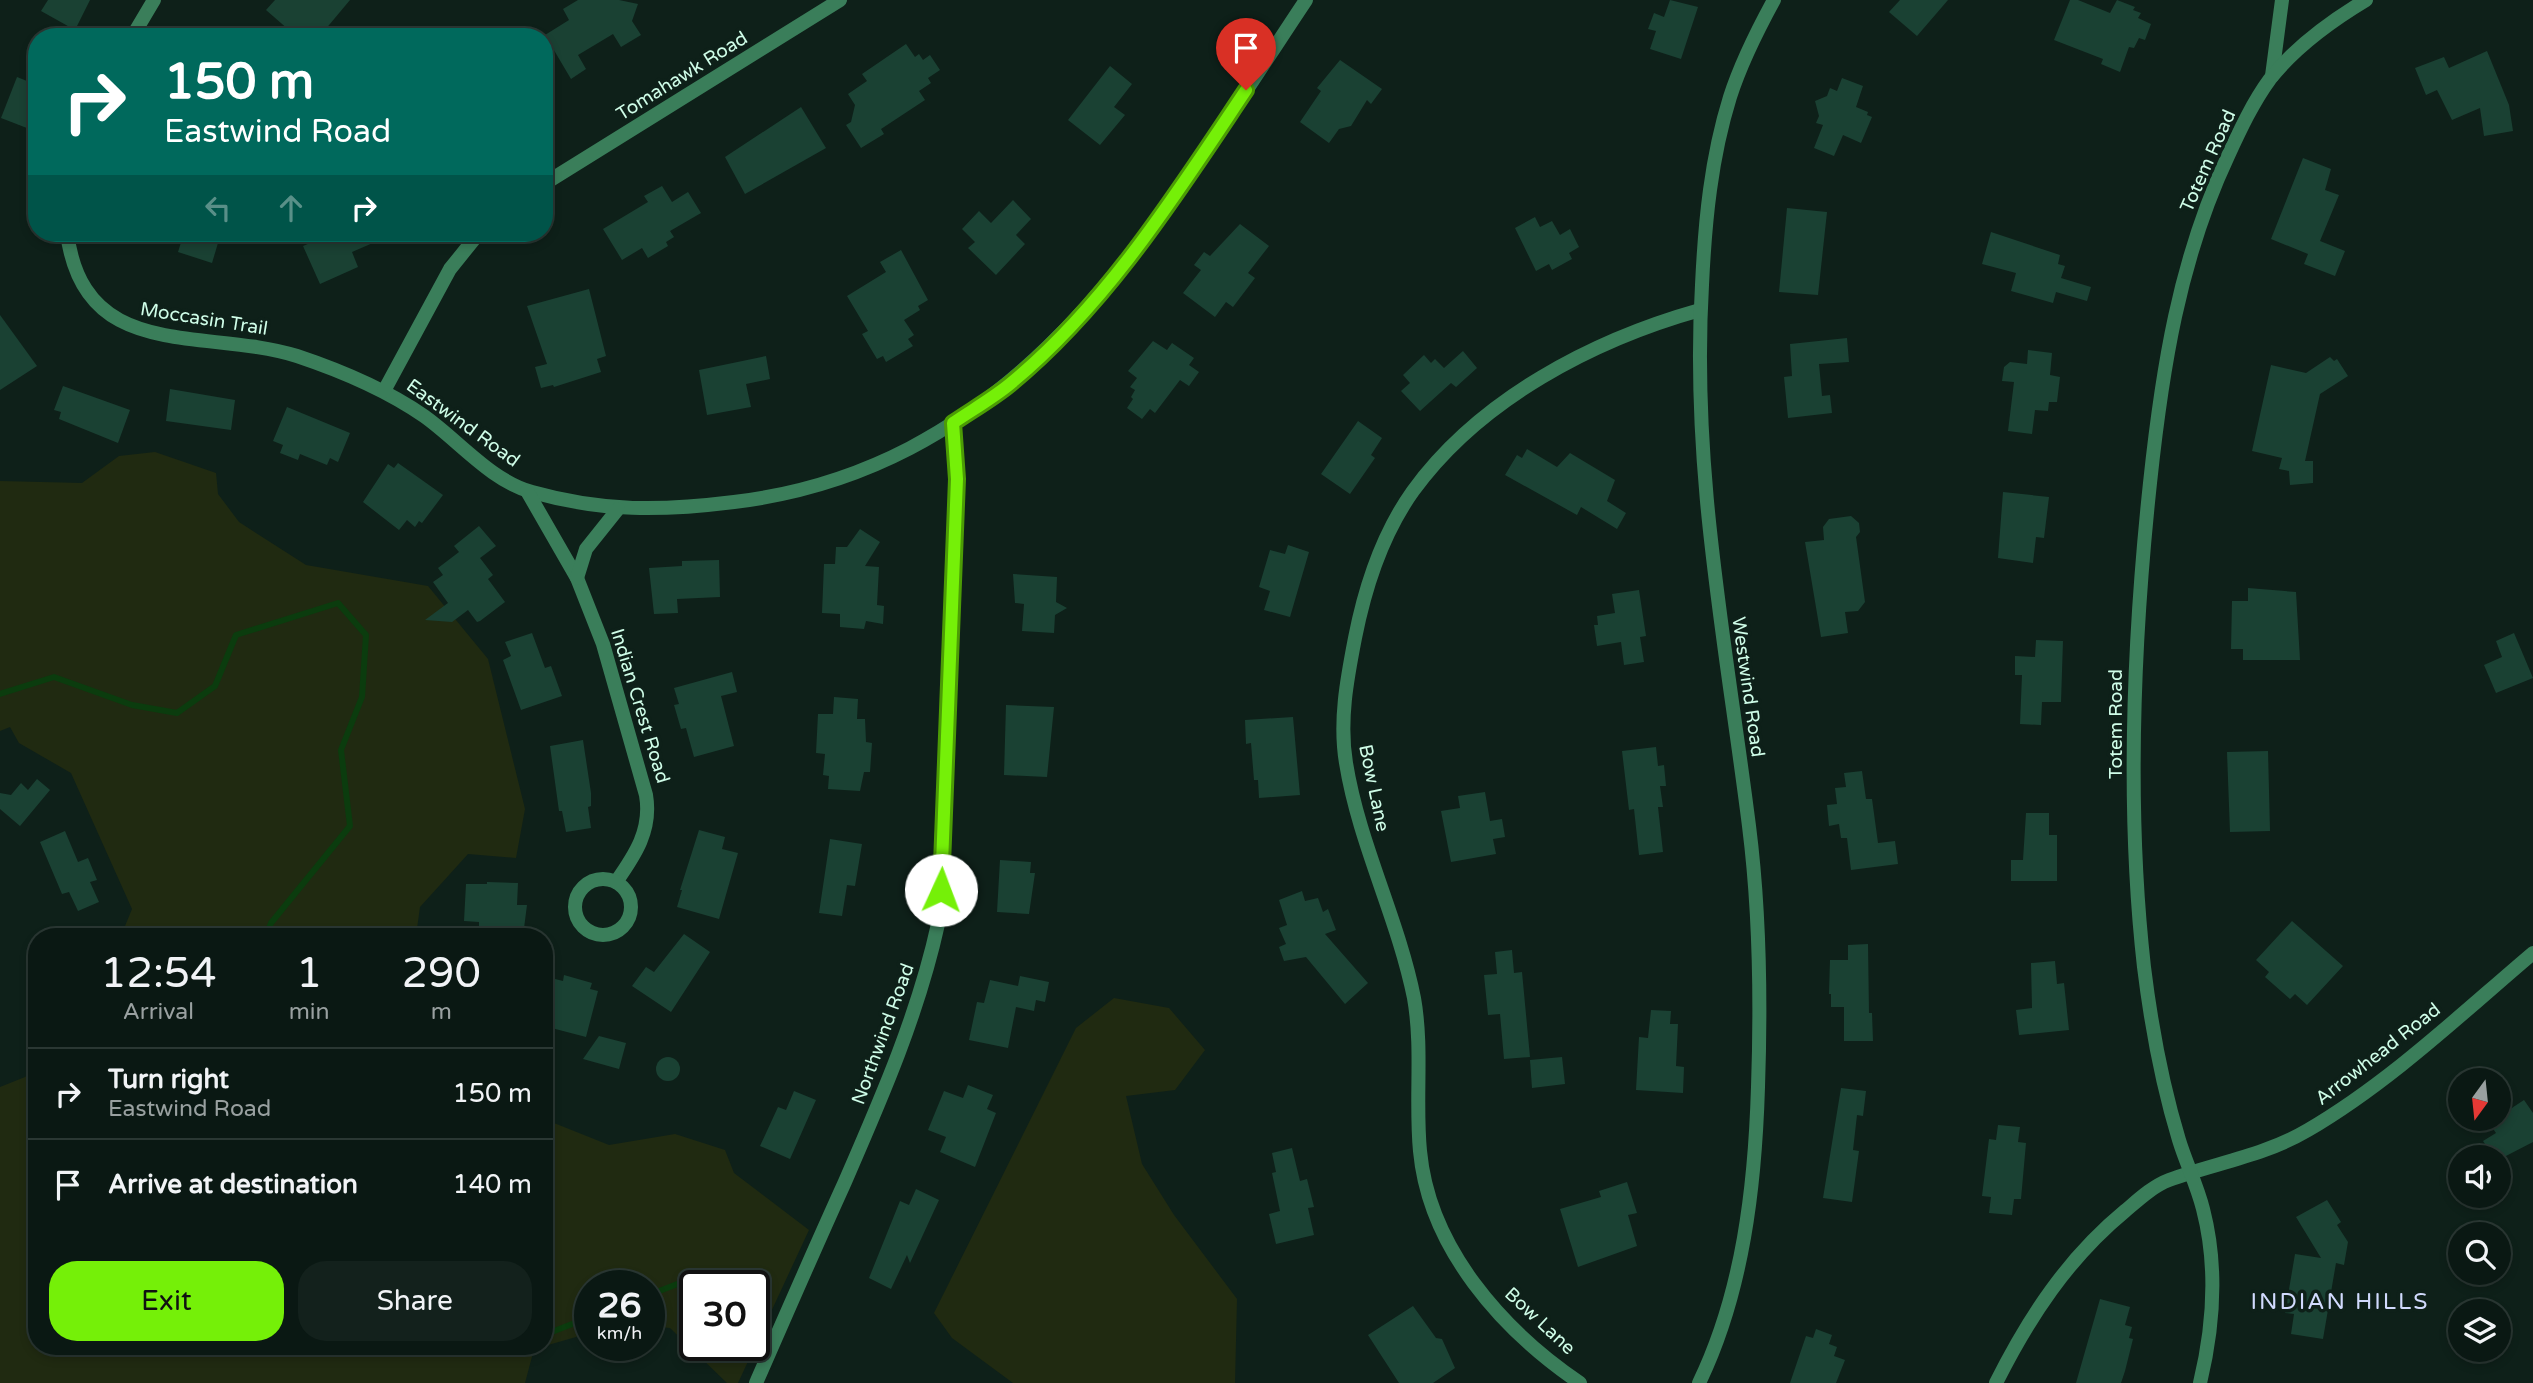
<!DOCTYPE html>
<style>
body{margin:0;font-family:"Varela Round",sans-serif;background:#13211c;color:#f1f3f6;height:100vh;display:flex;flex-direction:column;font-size:26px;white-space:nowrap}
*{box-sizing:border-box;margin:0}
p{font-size:23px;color:#99a0a0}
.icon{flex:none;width:38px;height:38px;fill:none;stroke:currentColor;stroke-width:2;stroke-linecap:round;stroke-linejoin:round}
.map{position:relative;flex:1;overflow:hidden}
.details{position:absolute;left:28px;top:928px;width:525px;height:427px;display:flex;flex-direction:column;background:#0a1813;border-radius:28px;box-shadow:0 4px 10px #0003,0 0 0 2px #2a3733}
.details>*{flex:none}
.guide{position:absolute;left:28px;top:28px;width:525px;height:214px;border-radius:28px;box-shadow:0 4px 10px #0003,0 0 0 2px #2a3733;background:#00695c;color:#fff;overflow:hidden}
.needle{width:46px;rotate:195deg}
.buttons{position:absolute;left:2448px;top:1068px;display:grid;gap:14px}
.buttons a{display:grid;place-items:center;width:63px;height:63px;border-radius:50%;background:#0a1813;box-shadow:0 4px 10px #0003,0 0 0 2px #2a3733;font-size:35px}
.speed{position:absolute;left:574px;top:1270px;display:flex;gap:14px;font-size:35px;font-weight:700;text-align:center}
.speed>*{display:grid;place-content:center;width:91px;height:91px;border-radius:50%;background:#0a1813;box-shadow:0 4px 10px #0003,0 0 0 2px #2a3733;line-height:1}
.speed small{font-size:18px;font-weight:400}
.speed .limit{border:4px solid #111;border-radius:10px;background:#fff;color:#111}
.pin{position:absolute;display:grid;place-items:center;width:60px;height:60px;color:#fff;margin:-72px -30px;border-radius:50% 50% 50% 0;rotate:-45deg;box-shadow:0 0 7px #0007}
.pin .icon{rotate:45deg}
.me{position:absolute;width:77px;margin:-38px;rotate:2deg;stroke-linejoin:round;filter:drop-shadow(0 0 5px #0008)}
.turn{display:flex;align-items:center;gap:24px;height:147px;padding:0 21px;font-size:32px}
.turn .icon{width:91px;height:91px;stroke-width:2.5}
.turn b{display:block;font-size:49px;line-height:60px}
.lanes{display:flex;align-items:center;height:66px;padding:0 21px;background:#0003;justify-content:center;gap:35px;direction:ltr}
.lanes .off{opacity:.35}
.eta{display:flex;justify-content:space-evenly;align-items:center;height:119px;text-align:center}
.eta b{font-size:42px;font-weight:600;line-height:49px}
.primary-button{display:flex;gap:14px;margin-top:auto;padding:14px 21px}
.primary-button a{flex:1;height:80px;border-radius:28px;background:#75f008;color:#111;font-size:28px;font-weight:600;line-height:80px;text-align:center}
.primary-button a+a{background:#13211c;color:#f1f3f6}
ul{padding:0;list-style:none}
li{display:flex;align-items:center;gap:21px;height:91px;padding:0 21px;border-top:2px solid #2a3733}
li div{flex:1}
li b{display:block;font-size:26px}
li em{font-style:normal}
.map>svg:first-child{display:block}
.green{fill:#202a11;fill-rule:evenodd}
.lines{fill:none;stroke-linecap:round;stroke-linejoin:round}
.stream{stroke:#0b3c0e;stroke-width:6}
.building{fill:#1a4133}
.street{stroke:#3a7e5a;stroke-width:14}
.route-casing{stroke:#4c9c05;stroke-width:18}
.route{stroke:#75f008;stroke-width:12}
.labels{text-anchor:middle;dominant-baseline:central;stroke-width:7;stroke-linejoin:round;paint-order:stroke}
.street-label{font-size:19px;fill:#cffde8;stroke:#0e2019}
.quarter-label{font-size:23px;letter-spacing:2px;fill:#d1dafd;stroke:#0e2019}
</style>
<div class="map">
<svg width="2533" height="1383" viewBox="0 0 2533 1383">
<rect width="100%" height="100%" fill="#0e2019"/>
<g class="green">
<polygon points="155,452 216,473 218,494 239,522 306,565 428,586 488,659 525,809 516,858 468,854 420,907 416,936 121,936 132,909 71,773 19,743 10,727 0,731 0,481 82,483 119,456"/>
<polygon points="1114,998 1169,1008 1205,1050 1175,1090 1126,1096 1142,1164 1174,1215 1237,1299 1235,1383 1013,1383 952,1338 934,1313 1076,1028"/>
<path d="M37,1066V1346H544V1119L609,1145L675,1134L725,1150L734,1173L809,1230L738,1383H727L670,1328L649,1326V1286H590V1333L534,1349L525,1383H0V1087L25,1077ZM695,1286H754V1346H695Z"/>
</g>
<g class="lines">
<g class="stream">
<polyline points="0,694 54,677 132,705 177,713 215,686 236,635 338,603 366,635 362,697 341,750 350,826 271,923 266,936"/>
<polyline points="649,1295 698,1276 710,1286"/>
<polyline points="544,1335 590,1317"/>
<polyline points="426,1346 506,1349 515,1346"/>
<polyline points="746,1346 749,1354"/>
</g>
</g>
<g class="building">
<polygon points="48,0 90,0 75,30 41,11"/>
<polygon points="275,0 350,0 319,37 297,37 266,10"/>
<polygon points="578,0 619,0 638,4 632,21 641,35 621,47 613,34 578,55 586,69 571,79 545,35 569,20 563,9"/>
<polygon points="1670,0 1698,7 1681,59 1650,49 1656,31 1648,29 1654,13 1664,17"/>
<polygon points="1900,0 1948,0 1917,36 1889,12"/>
<polygon points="2070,0 2078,0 2110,13 2117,0 2135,7 2133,10 2141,13 2138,18 2151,24 2145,40 2139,38 2134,48 2129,47 2120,72 2101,64 2103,59 2054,40"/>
<polygon points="906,44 915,57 919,54 923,60 930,55 940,70 928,78 931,83 919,91 925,100 881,129 884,134 861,148 846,125 851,122 855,105 848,94 867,81 862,74"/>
<polygon points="2487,51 2509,105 2513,131 2484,136 2480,108 2452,120 2437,90 2426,95 2415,68 2444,57 2449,68"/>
<polygon points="1340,60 1382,89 1371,104 1367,100 1351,126 1339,129 1329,143 1300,122 1321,91 1317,88"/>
<polygon points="1110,66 1132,84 1114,107 1125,115 1100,145 1068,120"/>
<polygon points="17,77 37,85 37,117 32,130 1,118"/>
<polygon points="1842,78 1863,86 1856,107 1868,112 1867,115 1872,117 1861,143 1843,135 1834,156 1814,148 1823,125 1816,123 1819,116 1815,101 1827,96 1830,88 1837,91"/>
<polygon points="801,107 826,148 745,194 725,157"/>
<polygon points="2303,158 2331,169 2325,190 2339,195 2320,241 2345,251 2335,276 2304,264 2308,254 2271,239"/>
<polygon points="662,186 672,202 688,192 701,213 670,231 674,237 666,242 668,246 648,258 642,248 622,260 603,229 648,202 644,196"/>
<polygon points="1013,200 1031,219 1016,235 1025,244 996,275 968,248 975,242 962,229 979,211 991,223"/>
<polygon points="1787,208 1827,212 1818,295 1779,292"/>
<polygon points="1535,217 1540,227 1552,221 1560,235 1570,229 1579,247 1569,253 1572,259 1552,270 1549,264 1536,271 1515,228"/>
<polygon points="1240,224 1269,246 1248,273 1255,278 1233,307 1226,302 1215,317 1183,293 1201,270 1194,265 1204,252 1210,256"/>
<polygon points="1991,232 2060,255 2058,264 2065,266 2061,278 2091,287 2087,301 2056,292 2053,303 2011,291 2016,273 1982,264"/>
<polygon points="184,233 221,233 212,263 178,252"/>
<polygon points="334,233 396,233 352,252 358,267 320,284 303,246"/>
<polygon points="901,250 928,300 918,306 920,310 904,320 914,335 908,339 913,346 886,362 883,356 877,359 862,334 868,331 847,296 886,272 880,262"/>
<polygon points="589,289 606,356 597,359 601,372 554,387 553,385 541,388 535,367 547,364 527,306"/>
<polygon points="0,315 37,366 0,390"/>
<polygon points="1847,338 1849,362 1819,364 1822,396 1830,395 1832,413 1788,418 1784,377 1792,376 1790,344"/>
<polygon points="1153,341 1167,350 1172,343 1194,358 1189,365 1199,372 1189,386 1180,380 1155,413 1150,409 1142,419 1127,408 1133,399 1131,397 1135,390 1130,387 1137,378 1128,371"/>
<polygon points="2028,350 2052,353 2050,375 2060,377 2057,402 2049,402 2048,411 2035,410 2032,434 2008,431 2014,382 2002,381 2004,367 2010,362 2027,364"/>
<polygon points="1463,351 1477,368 1456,387 1451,383 1420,411 1401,391 1410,383 1403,375 1424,355 1431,363 1435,359 1444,368"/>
<polygon points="766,356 770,379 746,384 751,407 707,415 699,370"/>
<polygon points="2330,357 2334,361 2337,359 2348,376 2320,394 2305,461 2313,461 2313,483 2290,485 2289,471 2279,469 2282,458 2252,451 2271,365 2306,373"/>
<polygon points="63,386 130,410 118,443 59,419 61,412 54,410"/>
<polygon points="170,389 235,400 231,430 166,421"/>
<polygon points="287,407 350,433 338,462 330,458 327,465 300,454 298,460 280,453 283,445 273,441"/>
<polygon points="1358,421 1382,438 1371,455 1375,458 1350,494 1321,474"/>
<polygon points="1527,449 1557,467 1570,453 1615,480 1607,501 1626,513 1617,529 1581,507 1577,515 1505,475 1517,455 1522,458"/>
<polygon points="398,463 443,495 422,523 419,521 415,527 407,520 399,530 363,502 388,464 394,468"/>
<polygon points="2003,492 2049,497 2044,538 2036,537 2033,563 1998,558"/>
<polygon points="1851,516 1859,523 1860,532 1856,537 1865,602 1858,611 1845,612 1848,633 1821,637 1805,542 1824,540 1823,527 1829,519"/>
<polygon points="479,526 496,546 480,558 493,575 488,579 505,602 480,621 477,622 468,610 452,622 425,620 448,603 433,582 443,575 438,568 459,552 454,546"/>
<polygon points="860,529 880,542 865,566 879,567 877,605 884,606 883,624 866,621 864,629 840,627 840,614 822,613 824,564 835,564 836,547 847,547"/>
<polygon points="1288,545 1309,552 1290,617 1264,610 1270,591 1259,587 1270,550 1285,554"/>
<polygon points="719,560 720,597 677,599 678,613 654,614 649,568 682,566 682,561"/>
<polygon points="1013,574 1057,577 1056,602 1067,608 1055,615 1054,633 1022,631 1024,604 1015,603"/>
<polygon points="2248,588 2296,592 2300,660 2243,660 2243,649 2231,649 2232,601 2248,601"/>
<polygon points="1639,590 1646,636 1640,637 1644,662 1624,665 1621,642 1597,646 1594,625 1598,625 1597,616 1615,613 1612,594"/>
<polygon points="532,633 545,668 551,666 562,696 521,710 503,660 511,656 505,642"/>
<polygon points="2514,633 2533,678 2496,693 2484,665 2502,657 2496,641"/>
<polygon points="2036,640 2063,641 2061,702 2042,702 2041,725 2020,724 2022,675 2015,675 2015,656 2035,657"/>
<polygon points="732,672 737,692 721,696 734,746 694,757 686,728 681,729 674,705 679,704 674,688"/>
<polygon points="834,697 858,699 857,719 865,719 866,742 872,743 870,772 864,772 860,791 828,789 829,776 823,775 825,754 816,753 818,714 833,714"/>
<polygon points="1006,705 1054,707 1047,777 1004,775"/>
<polygon points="1293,717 1300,795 1259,798 1258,780 1254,780 1251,743 1246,744 1245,720"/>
<polygon points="583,740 591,793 591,806 588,807 591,828 566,832 562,811 559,811 550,746"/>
<polygon points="1656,747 1658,766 1664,765 1666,786 1660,786 1663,807 1658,807 1663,852 1639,855 1634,809 1629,810 1622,751"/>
<polygon points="2268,751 2270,831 2230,832 2227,752"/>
<polygon points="1862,771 1866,799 1872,799 1878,843 1895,841 1898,864 1851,870 1847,838 1841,838 1839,824 1829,826 1827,805 1837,804 1835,788 1846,787 1844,773"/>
<polygon points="37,779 50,790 20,826 0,809 0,793 11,795 21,783 28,790"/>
<polygon points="1485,792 1490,821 1502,819 1505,837 1493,839 1496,854 1451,862 1441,811 1460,808 1458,796"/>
<polygon points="2026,813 2049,813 2049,835 2057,835 2057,881 2011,881 2011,860 2023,860"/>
<polygon points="699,830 725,837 722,849 738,853 719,919 677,907 682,890 680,890"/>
<polygon points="65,831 78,862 88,858 97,880 90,882 99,902 78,911 69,892 62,894 40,842"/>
<polygon points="830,839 862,844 855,886 847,885 842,916 819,913"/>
<polygon points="1000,860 1031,862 1030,873 1035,873 1029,914 997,912"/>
<polygon points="487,882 518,883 517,905 527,905 523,936 479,936 479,922 464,921 466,884 487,884"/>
<polygon points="1302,891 1305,901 1318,898 1323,912 1328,909 1336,930 1325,934 1368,983 1345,1004 1306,957 1284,961 1279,947 1286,944 1279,928 1287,925 1279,900"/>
<polygon points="2292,921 2343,966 2307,1005 2295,994 2290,999 2265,977 2269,972 2256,960"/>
<polygon points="684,934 710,952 671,1012 632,986 646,967 654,972"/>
<polygon points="1868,944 1869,1013 1872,1013 1873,1041 1844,1041 1844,1007 1831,1007 1831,994 1829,994 1830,960 1848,960 1848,945"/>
<polygon points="1512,950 1514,973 1522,972 1530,1057 1504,1059 1500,1014 1488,1015 1484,975 1497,974 1495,952"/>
<polygon points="2055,961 2057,984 2064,983 2069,1030 2019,1035 2016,1010 2032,1008 2031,963"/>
<polygon points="564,975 592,983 590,989 598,991 586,1037 544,1026 544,1002 548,1003 555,979 563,981"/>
<polygon points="1020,976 1049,982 1045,1002 1036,1000 1034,1011 1016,1007 1008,1048 969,1040 977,1002 984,1003 990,980 1018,986"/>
<polygon points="1651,1010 1671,1011 1670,1024 1678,1024 1676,1066 1684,1067 1683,1093 1636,1090 1639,1037 1648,1038"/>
<polygon points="599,1036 626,1043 619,1069 583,1059"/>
<polygon points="1562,1057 1565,1084 1532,1088 1530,1060"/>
<circle cx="668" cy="1069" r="12"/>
<polygon points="968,1085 993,1095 987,1109 996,1113 975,1167 940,1152 946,1137 928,1130 944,1091 963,1098"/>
<polygon points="1841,1088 1866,1091 1863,1116 1857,1115 1853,1150 1859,1151 1852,1202 1823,1198"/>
<polygon points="794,1091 816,1100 790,1159 760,1146 778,1107 786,1110"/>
<polygon points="2524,1100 2533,1113 2533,1142 2504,1157 2494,1157 2483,1141 2496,1133 2489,1123"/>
<polygon points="1998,1125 2020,1127 2018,1142 2026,1143 2021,1199 2014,1199 2012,1215 1989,1213 1991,1197 1982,1196 1989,1139 1996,1140"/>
<polygon points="1292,1148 1300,1181 1307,1179 1314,1207 1308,1208 1314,1235 1276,1244 1269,1214 1280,1211 1272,1173 1276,1172 1272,1153"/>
<polygon points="1627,1182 1637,1213 1628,1215 1637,1246 1578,1267 1560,1209 1601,1197 1599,1191"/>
<polygon points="916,1189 939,1200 910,1263 907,1255 891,1289 869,1278 900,1201 909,1205"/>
<polygon points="2327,1200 2341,1222 2337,1225 2348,1242 2344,1265 2336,1263 2323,1339 2291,1334 2294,1314 2285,1313 2295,1254 2321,1258 2296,1217"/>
<polygon points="2100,1299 2130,1307 2125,1325 2132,1327 2129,1338 2133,1339 2125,1371 2121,1383 2076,1383"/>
<polygon points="1413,1306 1436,1338 1442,1339 1455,1368 1433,1383 1399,1383 1368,1335"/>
<polygon points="1816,1329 1832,1335 1829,1344 1837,1347 1834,1356 1845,1360 1836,1383 1790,1383 1806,1336 1813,1338"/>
</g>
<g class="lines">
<g class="street">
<polyline points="132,37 154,0"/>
<polyline points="2272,76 2282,0"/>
<polyline points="544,184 840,0"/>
<path d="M67,233C84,364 204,327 297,356C342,371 385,389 424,416C458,440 491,481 532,492C603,512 662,511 734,502C1025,467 1159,220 1306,0"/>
<polyline points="384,391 450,269 479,233"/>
<path d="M527,491L577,578L603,644L646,795C652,830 635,855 616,882"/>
<polyline points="577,578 586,549 618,509"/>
<circle cx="603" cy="907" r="28"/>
<path d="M756,1383C785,1317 814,1250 844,1184C881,1099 918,1015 938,924L957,479L953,423"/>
<path d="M1580,1383C1502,1330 1429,1248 1420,1151C1415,1100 1423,1049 1414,998C1398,918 1359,844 1346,763C1339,721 1347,679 1355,638C1365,587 1383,533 1413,491C1480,399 1593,340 1700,310"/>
<path d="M1699,1383C1743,1292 1755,1187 1758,1087C1761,1000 1760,913 1749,826C1726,643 1691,471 1702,285C1705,221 1711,158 1730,97C1741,63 1757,31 1774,0"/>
<path d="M1996,1383C2029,1317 2068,1258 2125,1211C2138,1200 2153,1186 2169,1180C2215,1163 2264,1156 2308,1130C2390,1082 2461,1014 2533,953"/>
<path d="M2200,1383C2214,1325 2218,1267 2203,1209C2197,1185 2186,1163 2179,1140C2162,1084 2151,1024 2144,967C2126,807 2133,643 2150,483C2162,370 2179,260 2228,156C2240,130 2253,102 2270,79C2296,46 2331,21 2366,0"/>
</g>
</g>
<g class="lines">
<g class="route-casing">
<path id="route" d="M941,890L957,479L953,423C972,410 993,398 1010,384C1107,304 1177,193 1246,90"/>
</g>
<use href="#route" class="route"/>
</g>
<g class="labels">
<g class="street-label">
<text transform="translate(682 76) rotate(-32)">Tomahawk Road</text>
<text transform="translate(2208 161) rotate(-66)">Totem Road</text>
<text transform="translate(204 319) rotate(9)">Moccasin Trail</text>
<text transform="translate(463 423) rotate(36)">Eastwind Road</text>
<text transform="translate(1748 687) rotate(82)">Westwind Road</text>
<text transform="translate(640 706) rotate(73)">Indian Crest Road</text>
<text transform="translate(2116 724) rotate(-90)">Totem Road</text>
<text transform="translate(1374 788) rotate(78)">Bow Lane</text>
<text transform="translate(883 1034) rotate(-70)">Northwind Road</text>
<text transform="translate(2378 1054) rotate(-38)">Arrowhead Road</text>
<text transform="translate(1540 1321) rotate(43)">Bow Lane</text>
</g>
<g class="quarter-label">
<text x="2340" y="1302">INDIAN HILLS</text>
</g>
</g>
</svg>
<div class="buttons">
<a><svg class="needle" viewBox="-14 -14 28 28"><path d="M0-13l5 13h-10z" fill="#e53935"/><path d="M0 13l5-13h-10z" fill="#99a0a0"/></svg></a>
<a><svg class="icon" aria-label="sound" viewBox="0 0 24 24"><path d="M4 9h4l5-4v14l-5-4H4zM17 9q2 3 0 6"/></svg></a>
<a><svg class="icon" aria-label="search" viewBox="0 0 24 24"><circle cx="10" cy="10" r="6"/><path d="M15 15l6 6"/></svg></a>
<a><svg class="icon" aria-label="layers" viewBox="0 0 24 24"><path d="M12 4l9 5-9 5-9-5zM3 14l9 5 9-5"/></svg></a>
</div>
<div class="speed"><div>26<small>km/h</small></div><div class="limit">30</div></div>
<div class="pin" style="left:1246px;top:90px;background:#d93025"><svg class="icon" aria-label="arrive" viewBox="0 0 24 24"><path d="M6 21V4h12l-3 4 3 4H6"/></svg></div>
<svg class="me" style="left:941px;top:890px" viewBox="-20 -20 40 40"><circle r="19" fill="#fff"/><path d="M0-13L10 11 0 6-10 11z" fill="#75f008"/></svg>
<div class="guide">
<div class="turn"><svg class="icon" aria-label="right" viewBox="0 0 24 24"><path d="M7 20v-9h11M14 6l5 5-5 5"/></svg><div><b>150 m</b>Eastwind Road</div></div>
<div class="lanes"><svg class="icon off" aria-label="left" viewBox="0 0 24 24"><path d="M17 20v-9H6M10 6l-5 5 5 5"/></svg><svg class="icon off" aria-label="ahead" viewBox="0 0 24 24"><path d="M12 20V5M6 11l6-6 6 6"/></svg><svg class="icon" aria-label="right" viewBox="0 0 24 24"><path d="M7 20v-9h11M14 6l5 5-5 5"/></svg></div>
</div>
<section class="details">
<div class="eta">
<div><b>12:54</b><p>Arrival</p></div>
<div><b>1</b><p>min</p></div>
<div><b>290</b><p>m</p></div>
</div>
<ul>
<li><svg class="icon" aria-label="right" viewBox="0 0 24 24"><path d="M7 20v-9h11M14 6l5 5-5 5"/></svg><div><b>Turn right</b><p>Eastwind Road</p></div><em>150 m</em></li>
<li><svg class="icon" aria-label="arrive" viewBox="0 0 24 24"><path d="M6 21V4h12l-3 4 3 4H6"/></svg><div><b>Arrive at destination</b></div><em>140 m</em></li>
</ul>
<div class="primary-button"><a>Exit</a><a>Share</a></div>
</section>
</div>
